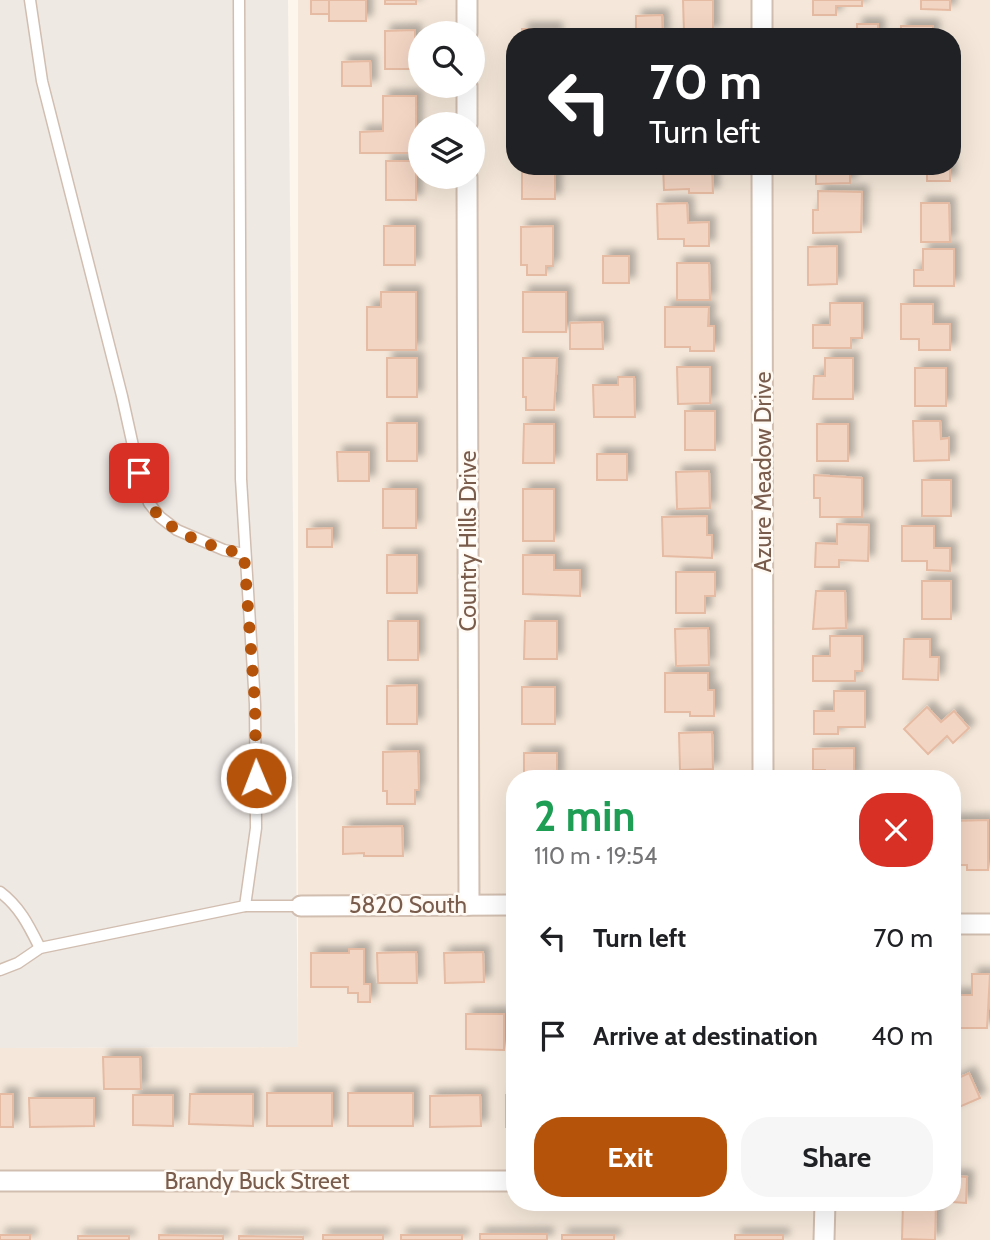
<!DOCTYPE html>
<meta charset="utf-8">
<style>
body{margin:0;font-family:Cabin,sans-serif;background:#f6f6f6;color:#202124;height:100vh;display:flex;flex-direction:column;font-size:26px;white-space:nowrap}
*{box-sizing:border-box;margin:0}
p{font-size:23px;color:#757577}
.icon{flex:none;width:38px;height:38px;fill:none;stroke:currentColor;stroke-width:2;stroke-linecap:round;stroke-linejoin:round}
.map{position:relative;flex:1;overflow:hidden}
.drawer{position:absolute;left:506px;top:770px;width:455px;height:441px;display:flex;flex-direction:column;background:#fff;border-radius:28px;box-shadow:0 7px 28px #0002}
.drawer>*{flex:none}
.banner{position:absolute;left:506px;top:28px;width:455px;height:147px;border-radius:28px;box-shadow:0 7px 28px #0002;background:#202124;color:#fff;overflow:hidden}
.fabs{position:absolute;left:408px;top:21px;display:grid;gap:14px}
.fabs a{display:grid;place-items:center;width:77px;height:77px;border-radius:50%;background:#fff;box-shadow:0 7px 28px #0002;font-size:35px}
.pin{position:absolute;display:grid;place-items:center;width:60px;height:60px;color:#fff;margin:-30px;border-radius:14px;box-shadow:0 4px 10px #0006}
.me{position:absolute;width:77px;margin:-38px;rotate:359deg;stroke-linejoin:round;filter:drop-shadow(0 0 5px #0008)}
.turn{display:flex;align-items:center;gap:24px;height:147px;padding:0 28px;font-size:32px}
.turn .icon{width:91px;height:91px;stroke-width:2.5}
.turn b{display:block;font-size:49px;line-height:60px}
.round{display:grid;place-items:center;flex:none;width:74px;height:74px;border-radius:28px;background:#f6f6f6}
.summary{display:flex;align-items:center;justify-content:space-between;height:119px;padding:0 28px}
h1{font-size:42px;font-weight:700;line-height:52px;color:#1e9e55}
.cta{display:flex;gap:14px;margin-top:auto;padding:14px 28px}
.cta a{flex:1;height:80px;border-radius:28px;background:#b45309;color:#fff;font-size:28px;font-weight:700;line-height:80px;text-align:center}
.cta a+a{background:#f6f6f6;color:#202124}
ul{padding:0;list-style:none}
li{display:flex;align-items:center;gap:21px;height:98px;padding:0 28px}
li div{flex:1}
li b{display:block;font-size:26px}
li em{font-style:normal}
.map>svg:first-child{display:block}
.residential{fill:#f5e8da;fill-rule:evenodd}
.industrial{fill:#efe9e4}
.building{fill:#f3d5c3;stroke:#e6bba3;stroke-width:2;filter:url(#shadow)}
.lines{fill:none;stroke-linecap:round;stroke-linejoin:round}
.service-casing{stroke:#d1beb0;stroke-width:13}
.minor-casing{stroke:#d1beb0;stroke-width:23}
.service{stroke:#fff;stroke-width:10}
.minor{stroke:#fff;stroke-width:19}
.route{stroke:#b45309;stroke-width:12;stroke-dasharray:0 21.6}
.labels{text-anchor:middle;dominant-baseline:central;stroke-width:5;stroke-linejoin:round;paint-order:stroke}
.street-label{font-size:23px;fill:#7a5c4d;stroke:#fffaf3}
</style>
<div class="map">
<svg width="990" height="1240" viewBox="0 0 990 1240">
<defs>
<filter id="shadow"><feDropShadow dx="6" dy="-6" stdDeviation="3.5" flood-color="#0004"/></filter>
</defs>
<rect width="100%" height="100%" fill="#fdf6ec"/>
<path class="residential" d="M298,0H990V1240H0V1048L298,1047ZM420,33H472V86H420ZM514,37H952V166H514ZM420,124H472V177H420ZM514,779H952V1202H514Z"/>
<polygon class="industrial" points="0,0 288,0 298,1047 0,1048"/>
<g class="building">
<rect x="311" y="0" width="18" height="14"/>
<rect x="329" y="0" width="37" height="21"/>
<rect x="385" y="0" width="31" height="4"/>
<polygon points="683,0 713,0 713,32 684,33"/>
<polygon points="813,0 862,0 862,6 836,6 836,15 813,15"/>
<polygon points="921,0 950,0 950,10 921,9"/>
<polygon points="662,15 663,37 636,37 636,16"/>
<rect x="857" y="24" width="21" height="13"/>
<rect x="901" y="26" width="32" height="11"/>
<rect x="522" y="29" width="34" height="8"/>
<polygon points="415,30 415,69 385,69 385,31"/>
<polygon points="370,61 371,86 342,86 342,62"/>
<polygon points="383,96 416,96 416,135 413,135 413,153 360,153 360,132 383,131"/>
<rect x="386" y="161" width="30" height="39"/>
<rect x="522" y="166" width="33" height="33"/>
<polygon points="663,166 707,166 707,169 712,169 713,193 689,193 689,189 664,190"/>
<polygon points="816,166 850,166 850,183 816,184"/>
<polygon points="901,166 950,166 950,181 927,181 927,171 901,171"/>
<polygon points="818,191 862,192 861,232 813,233 813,210 818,210"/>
<polygon points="687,203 688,223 709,222 709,246 684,246 684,239 658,239 657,204"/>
<polygon points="921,203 949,203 950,242 921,242"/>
<rect x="384" y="226" width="31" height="39"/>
<polygon points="553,226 553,266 546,266 546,275 527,275 527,265 521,265 521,227"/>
<polygon points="837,246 837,284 808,285 808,247"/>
<polygon points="923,249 954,249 954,286 914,286 914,270 923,270"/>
<rect x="603" y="256" width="26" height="27"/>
<polygon points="677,263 709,263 710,300 677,300"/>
<polygon points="381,292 416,292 416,350 367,350 367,307 381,307"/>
<rect x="523" y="292" width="43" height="40"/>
<polygon points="830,303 862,303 862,338 851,338 851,348 813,348 813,325 830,325"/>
<polygon points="901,304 933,304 933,324 950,324 950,350 919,350 919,339 901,339"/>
<polygon points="665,307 709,307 708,326 714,326 714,351 690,351 690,347 665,347"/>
<polygon points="602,322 603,349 570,349 570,323"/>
<rect x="387" y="358" width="30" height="39"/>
<polygon points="523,358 557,358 554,410 526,410 526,397 523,397"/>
<polygon points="825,358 853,358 853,399 813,399 814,376 825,376"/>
<polygon points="677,367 710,367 710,403 678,404"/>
<rect x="915" y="368" width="31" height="38"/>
<polygon points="618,377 634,377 635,417 594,417 593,385 618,385"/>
<rect x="685" y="411" width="30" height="39"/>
<polygon points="913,421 940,421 941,439 949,438 949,460 914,461"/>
<rect x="387" y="423" width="30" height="38"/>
<polygon points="524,424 554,424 554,463 523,463"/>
<rect x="817" y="424" width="31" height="37"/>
<polygon points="337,452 369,452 369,481 338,481"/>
<rect x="597" y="454" width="30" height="26"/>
<polygon points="709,471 710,508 677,509 676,472"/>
<polygon points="814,475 862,478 862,517 820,517 820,498 814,498"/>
<rect x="922" y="480" width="29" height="36"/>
<rect x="383" y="489" width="33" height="39"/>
<rect x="523" y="489" width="31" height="52"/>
<polygon points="707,516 707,535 712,535 712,558 663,556 662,517"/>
<polygon points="837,524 869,525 868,561 839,560 839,567 815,567 816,543 837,544"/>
<polygon points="902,526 934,526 934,548 950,548 950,571 927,570 927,561 902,561"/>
<polygon points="332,528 332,547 307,547 307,529"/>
<rect x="387" y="555" width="30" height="38"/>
<polygon points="523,555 554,555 554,570 580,570 580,596 523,594"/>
<polygon points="676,572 715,572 715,596 705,596 705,613 676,613"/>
<rect x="922" y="581" width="29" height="38"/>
<polygon points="816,591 845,591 846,628 813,629"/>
<rect x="388" y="621" width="30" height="39"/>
<polygon points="525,621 557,621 557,659 524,659"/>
<polygon points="708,628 709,665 676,666 675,629"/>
<polygon points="830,636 862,636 862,671 855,671 855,681 813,681 813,656 830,656"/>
<polygon points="904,639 930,639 930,657 939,657 938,680 903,679"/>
<polygon points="665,673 708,673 708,690 714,690 714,716 690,716 690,712 665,712"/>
<polygon points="417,685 417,724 387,724 387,686"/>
<rect x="522" y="687" width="33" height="37"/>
<polygon points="834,691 865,691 865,727 838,727 838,734 814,734 814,711 834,711"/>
<polygon points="927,707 941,722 954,711 969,728 953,743 947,736 928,754 904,729"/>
<polygon points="712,732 713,769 680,770 679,733"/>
<polygon points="854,748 854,779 825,779 825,770 813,770 813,749"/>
<polygon points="418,751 419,790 415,790 415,804 387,804 387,791 383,791 383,752"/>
<rect x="524" y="753" width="33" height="26"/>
<polygon points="988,820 988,870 967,870 967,865 952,865 952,821"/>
<polygon points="402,826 403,856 364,856 364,853 343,854 343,827"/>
<polygon points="349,949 364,949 364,984 370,984 370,1002 358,1002 358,993 348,993 348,987 311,987 311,953 349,953"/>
<polygon points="416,952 417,983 378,983 377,953"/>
<polygon points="483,952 484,982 445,983 444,953"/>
<polygon points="972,974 990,974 987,1028 952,1028 952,995 972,995"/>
<polygon points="466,1014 504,1014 504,1050 466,1049"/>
<polygon points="103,1057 140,1057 141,1089 104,1089"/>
<polygon points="969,1073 980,1098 952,1110 952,1081"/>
<rect x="267" y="1093" width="65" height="33"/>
<rect x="348" y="1093" width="65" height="33"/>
<rect x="0" y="1094" width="13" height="33"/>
<polygon points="190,1094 253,1094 253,1126 189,1124"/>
<polygon points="514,1094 514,1127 506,1127 506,1095"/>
<polygon points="133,1095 173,1095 173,1126 133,1125"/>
<polygon points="480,1095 481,1126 430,1127 430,1096"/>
<polygon points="29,1098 94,1098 94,1126 30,1127"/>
<polygon points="952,1176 967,1177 966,1203 952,1202"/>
<polygon points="903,1202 936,1202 935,1240 902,1239"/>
<rect x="480" y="1234" width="67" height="6"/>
<rect x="0" y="1235" width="30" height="5"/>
<polygon points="159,1235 223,1236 223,1240 159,1240"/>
<rect x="323" y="1235" width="60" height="5"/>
<rect x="401" y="1235" width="61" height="5"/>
<rect x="562" y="1235" width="52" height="5"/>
<rect x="735" y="1235" width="48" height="5"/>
<rect x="78" y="1236" width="51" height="4"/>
<polygon points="239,1236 303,1237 303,1240 239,1240"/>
</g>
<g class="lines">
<g class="service-casing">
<g id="service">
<polyline points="30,0 42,81 122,396 139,473 149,503 160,517 177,530 224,550 244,554"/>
<path d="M0,892C20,907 29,926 40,948"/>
<polyline points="245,906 301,906"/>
<polyline points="0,970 18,963 40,948 245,906 256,828 255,704 241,479 239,0"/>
</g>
</g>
<g class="minor-casing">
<g id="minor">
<polyline points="467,0 467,33"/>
<polyline points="762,0 762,37"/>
<polyline points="467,86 467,124"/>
<polyline points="762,166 763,779"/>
<polyline points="467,177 469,905"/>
<polyline points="301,906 514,905"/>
<polyline points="952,924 990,924"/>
<polyline points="0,1181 514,1181"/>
<polyline points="824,1240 825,1202"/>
</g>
</g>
<use href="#service" class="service"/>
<use href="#minor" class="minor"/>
</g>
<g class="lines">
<path class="route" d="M139,473C142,483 144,495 150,504C168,534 212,547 244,554L255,704L256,778"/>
</g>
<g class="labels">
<g class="street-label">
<text transform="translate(763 472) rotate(-90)">Azure Meadow Drive</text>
<text transform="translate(468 541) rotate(-90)">Country Hills Drive</text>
<text x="408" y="905">5820 South</text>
<text x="257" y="1181">Brandy Buck Street</text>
</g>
</g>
</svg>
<div class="fabs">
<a><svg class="icon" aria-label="search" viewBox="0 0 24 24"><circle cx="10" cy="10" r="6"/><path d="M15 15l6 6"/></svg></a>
<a><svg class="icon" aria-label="layers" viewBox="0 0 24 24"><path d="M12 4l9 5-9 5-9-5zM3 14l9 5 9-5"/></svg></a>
</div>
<div class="pin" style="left:139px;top:473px;background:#d93025"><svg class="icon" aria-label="arrive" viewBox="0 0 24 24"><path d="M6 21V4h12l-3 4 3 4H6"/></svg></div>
<svg class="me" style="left:256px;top:778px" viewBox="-20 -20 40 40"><circle r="17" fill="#b45309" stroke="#fff" stroke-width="3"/><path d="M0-11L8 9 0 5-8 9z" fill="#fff"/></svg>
<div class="banner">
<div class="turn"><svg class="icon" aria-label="left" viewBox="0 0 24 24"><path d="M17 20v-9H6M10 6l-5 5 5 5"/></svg><div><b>70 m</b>Turn left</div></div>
</div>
<section class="drawer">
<div class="summary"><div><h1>2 min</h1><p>110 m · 19:54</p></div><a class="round" style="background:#d93025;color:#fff"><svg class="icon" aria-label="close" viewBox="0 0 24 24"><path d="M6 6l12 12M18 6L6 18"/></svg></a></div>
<ul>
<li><svg class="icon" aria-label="left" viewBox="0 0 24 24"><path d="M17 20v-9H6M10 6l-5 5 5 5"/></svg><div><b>Turn left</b></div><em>70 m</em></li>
<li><svg class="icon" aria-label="arrive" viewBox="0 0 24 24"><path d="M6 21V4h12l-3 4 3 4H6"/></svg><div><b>Arrive at destination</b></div><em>40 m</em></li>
</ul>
<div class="cta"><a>Exit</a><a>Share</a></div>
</section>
</div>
